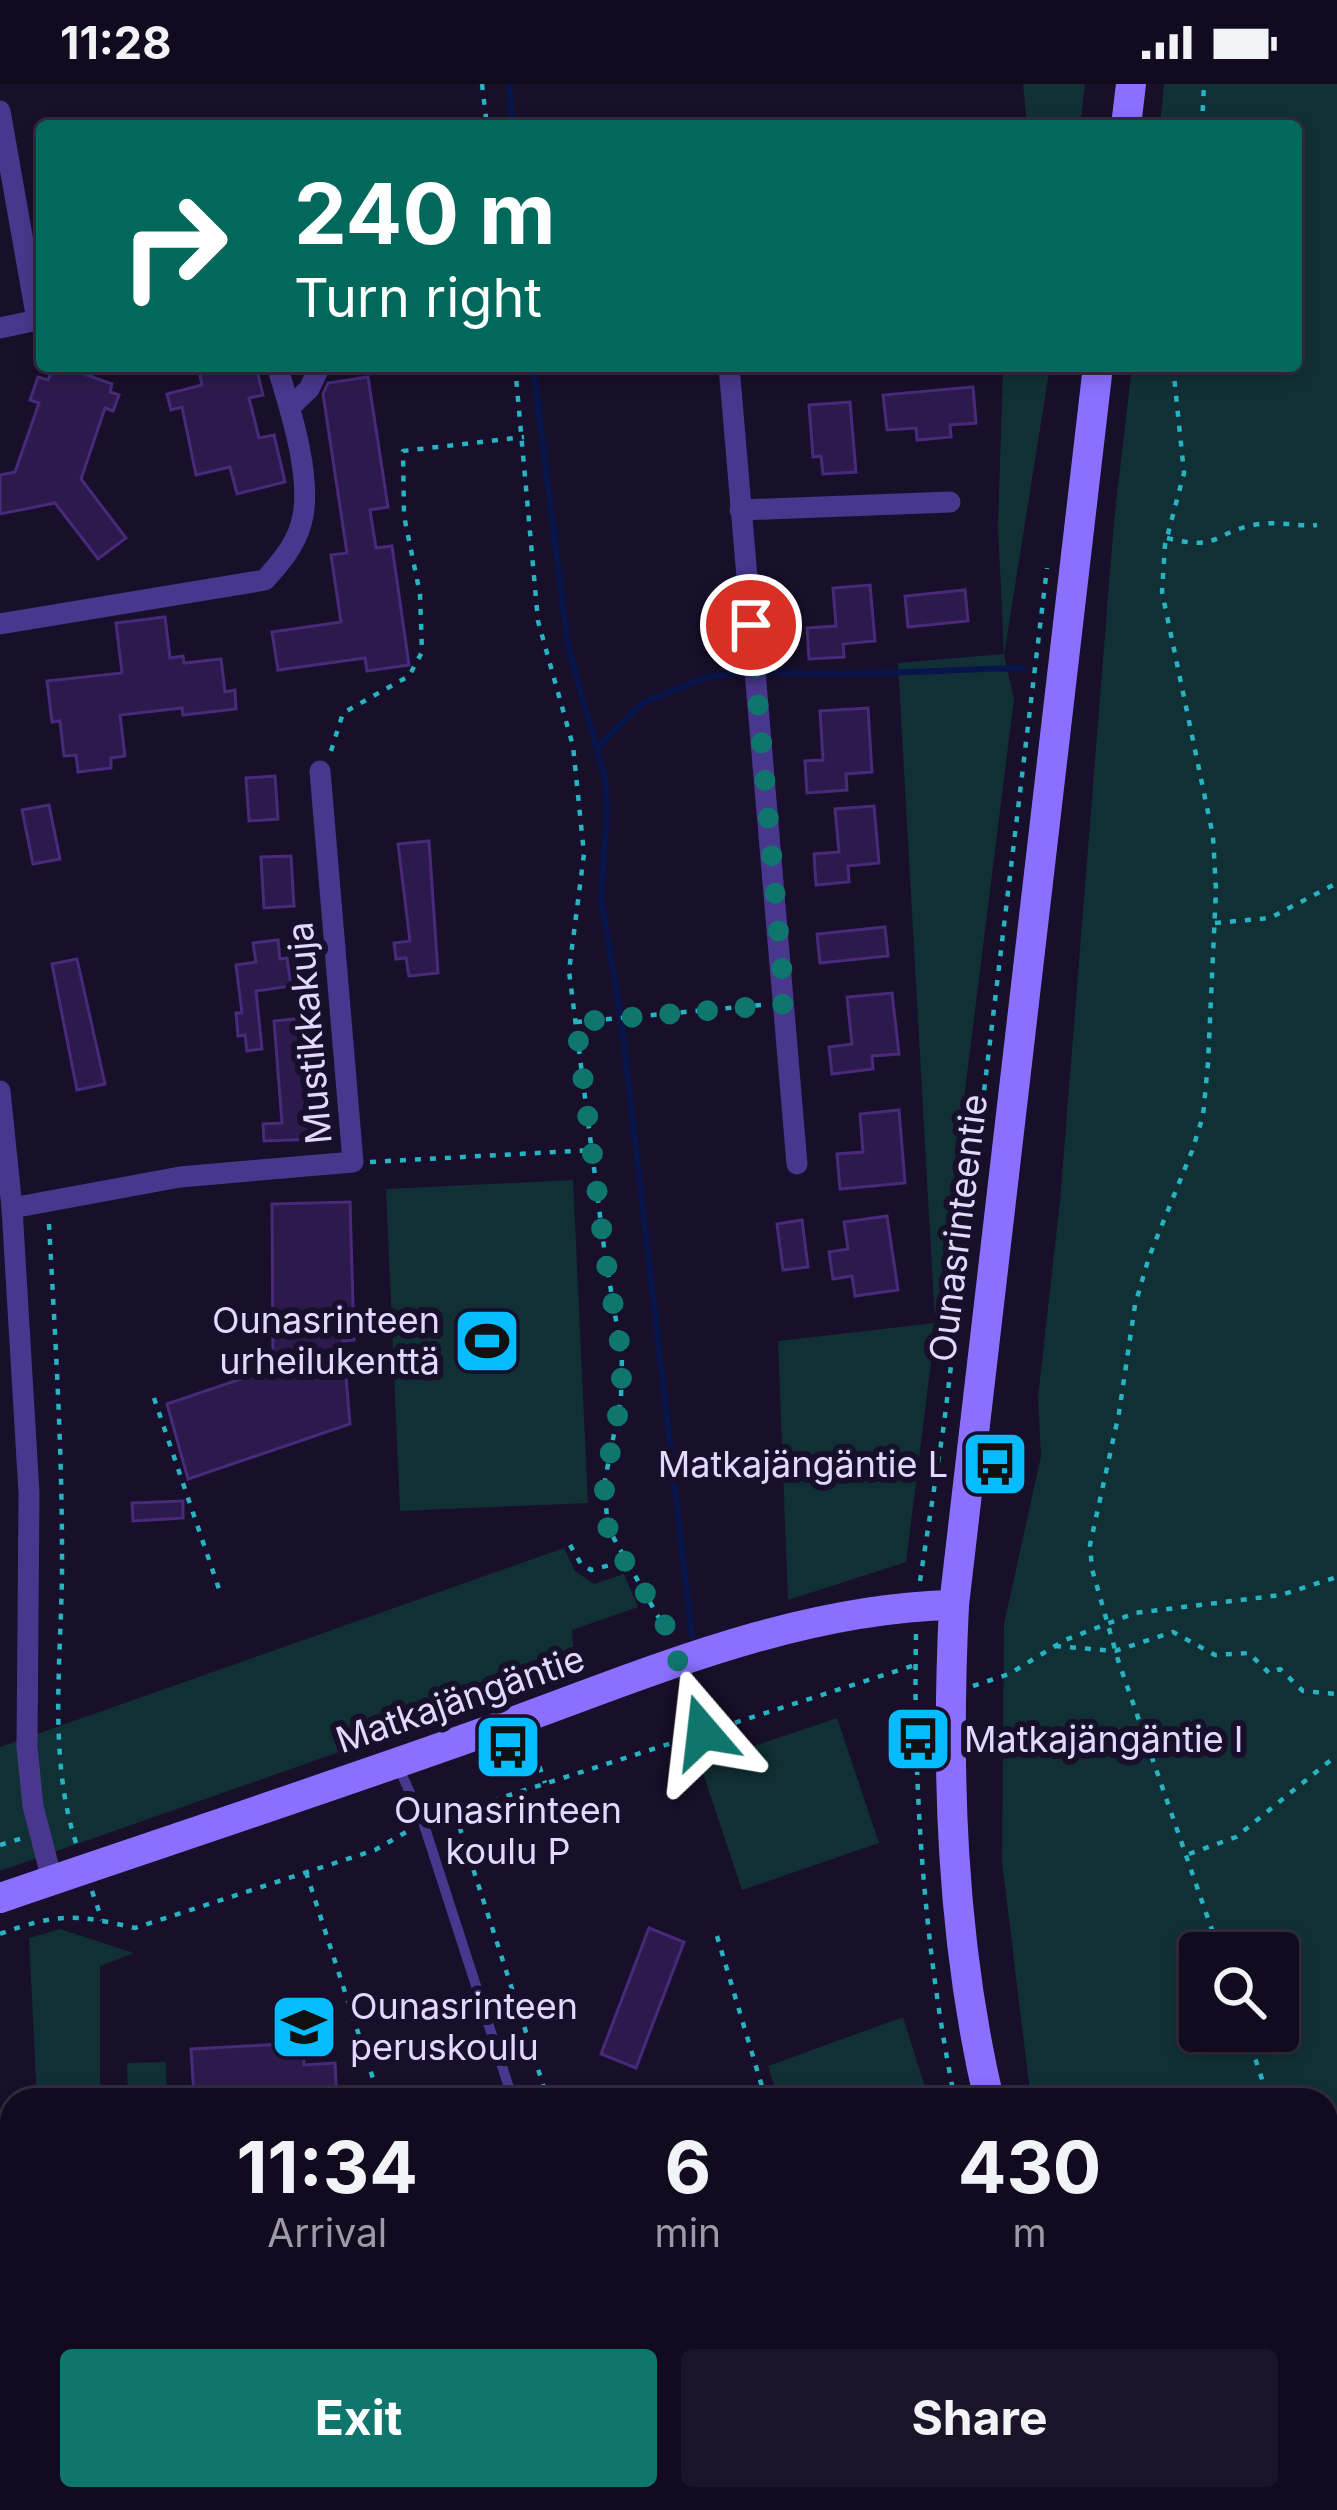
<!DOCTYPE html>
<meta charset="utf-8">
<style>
body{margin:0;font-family:Inter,sans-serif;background:#1b1429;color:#f1f3f6;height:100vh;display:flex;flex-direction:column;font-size:45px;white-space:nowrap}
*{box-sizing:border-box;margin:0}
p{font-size:39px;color:#9c9ba5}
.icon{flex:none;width:66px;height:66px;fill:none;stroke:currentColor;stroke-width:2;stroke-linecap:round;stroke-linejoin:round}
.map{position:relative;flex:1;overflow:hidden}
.details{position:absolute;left:0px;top:2004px;width:1338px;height:423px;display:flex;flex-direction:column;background:#120b20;border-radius:36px 36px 0 0;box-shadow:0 6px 18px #0003,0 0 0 3px #312b3e}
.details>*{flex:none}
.top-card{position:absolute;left:36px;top:36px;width:1266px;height:252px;border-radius:12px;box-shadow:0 6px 18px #0003,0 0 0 3px #312b3e;background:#00695c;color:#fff;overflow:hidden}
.buttons{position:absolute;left:1179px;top:1848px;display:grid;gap:24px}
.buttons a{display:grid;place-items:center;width:120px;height:120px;border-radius:12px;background:#120b20;box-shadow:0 6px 18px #0003,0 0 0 3px #312b3e;font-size:60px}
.pin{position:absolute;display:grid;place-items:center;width:102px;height:102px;color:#fff;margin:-51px;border:6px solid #fff;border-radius:50%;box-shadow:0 3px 12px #0007}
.me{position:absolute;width:132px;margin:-66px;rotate:343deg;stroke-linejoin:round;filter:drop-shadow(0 0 9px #0008)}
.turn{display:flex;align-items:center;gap:42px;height:252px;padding:0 60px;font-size:54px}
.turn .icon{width:156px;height:156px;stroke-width:2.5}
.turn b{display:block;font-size:84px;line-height:102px}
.eta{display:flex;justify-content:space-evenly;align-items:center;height:204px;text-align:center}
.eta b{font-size:72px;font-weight:700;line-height:84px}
.cta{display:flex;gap:24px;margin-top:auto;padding:24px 60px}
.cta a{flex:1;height:138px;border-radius:12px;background:#0f766e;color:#fff;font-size:48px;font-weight:700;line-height:138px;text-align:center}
.cta a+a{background:#1b1429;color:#f1f3f6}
.status{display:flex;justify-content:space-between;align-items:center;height:84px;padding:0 60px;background:#120b20;direction:ltr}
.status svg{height:33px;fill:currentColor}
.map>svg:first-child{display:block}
.green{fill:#113035;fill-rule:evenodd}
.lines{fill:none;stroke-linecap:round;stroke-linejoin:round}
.stream{stroke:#07154b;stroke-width:6}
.building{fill:#2c1a4d;stroke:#472a7a;stroke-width:3}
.path{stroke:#28b3c3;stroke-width:4.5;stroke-dasharray:6 9;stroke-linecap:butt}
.lane{stroke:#48378c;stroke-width:10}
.street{stroke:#48378c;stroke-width:21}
.secondary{stroke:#8b6fff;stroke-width:30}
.route{stroke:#0f766e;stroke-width:21;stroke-dasharray:0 37.8}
.labels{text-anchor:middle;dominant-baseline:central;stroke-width:12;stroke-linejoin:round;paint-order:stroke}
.street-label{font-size:36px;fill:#e3d8ff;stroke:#180f2a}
.poi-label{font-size:36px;fill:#e3d8ff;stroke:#180f2a;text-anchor:end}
</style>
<div class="status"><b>11:28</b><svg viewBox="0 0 49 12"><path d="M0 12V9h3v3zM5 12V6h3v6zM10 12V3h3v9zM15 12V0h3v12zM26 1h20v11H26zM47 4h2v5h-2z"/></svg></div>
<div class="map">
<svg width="1337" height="2426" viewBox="0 0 1337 2426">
<rect width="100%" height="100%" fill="#180f2a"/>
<g class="green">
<polygon points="1023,0 1085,0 1080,42 1027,42"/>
<path d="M1164,0H1337V2426H1157L1154,2415H1326V2016H1031L1002,1778L1004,1540L1041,1372L1038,1313L1060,1117L1114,437L1132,282H1296V42H1160ZM1200,1869H1278V1947H1200Z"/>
<polygon points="1003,282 1050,282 1004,571 1014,615 906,1478 788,1516 778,1257 935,1239 898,579 1004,570 998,443"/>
<polygon points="573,1096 588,1419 400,1427 386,1105"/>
<polygon points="564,1464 575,1487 594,1500 624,1490 638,1523 572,1546 574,1572 521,1589 476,1620 0,1787 0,1663"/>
<polygon points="837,1634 879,1759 742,1806 700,1680"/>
<polygon points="60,1845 134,1869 100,1882 100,2016 37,2016 29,1854"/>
<polygon points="903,1933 929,2016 779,2016 768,1982"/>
<polygon points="166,1978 167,2016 128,2016 127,1979"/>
</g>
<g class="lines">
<g class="stream">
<polyline points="509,0 513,42"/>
<polyline points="533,282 568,562 605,694 607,732 601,814 621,934 692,1553"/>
<path d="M763,588C849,593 936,586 1023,584"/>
<polyline points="600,661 644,618 707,593 750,588"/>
</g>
</g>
<g class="building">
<polygon points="53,282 90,282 87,291 112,300 110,308 119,311 113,327 105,324 81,395 126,454 98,475 55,419 0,430 0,391 15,388 39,319 30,316 38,293 48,296"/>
<polygon points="198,282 256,282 263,311 249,314 259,354 274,351 285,398 237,410 230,383 196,391 182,323 171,326 167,310 202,301"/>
<polygon points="368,293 388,423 370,426 376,464 392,462 409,581 367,587 365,574 278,586 272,548 341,538 331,471 347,469 323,310 328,299"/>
<polygon points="973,303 976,339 950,341 951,353 917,356 916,344 887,346 883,311"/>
<polygon points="850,318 856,388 823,390 821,372 813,373 809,321"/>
<polygon points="870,501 875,557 843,560 844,573 809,575 807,544 836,542 833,504"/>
<polygon points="965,506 968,537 908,543 905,512"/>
<polygon points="165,533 170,574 183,572 184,579 221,575 225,608 235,606 236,625 183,631 182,624 120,631 125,672 111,674 111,684 78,688 76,671 64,672 60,637 52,638 47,597 122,589 116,539"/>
<polygon points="868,624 872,688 846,690 847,706 807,709 805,677 823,676 820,627"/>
<polygon points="275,692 278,735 249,737 246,694"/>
<polygon points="49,721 60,775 33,780 22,726"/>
<polygon points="874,722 879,779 848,782 849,798 816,801 814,770 839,768 835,725"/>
<polygon points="429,757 438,889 409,892 406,874 396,875 394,859 410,857 398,760"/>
<polygon points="291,772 294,822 264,824 261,773"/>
<polygon points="885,843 888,872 820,879 817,850"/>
<polygon points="278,856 280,875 287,874 291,902 256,907 262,965 247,967 245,951 238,952 236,929 242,929 236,881 256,878 253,859"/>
<polygon points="77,875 105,1000 77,1006 52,880"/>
<polygon points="892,909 899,970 872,972 873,985 832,990 829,963 852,960 847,913"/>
<polygon points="303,934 310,996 315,995 318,1055 264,1057 263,1040 282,1039 274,937"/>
<polygon points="899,1026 905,1099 840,1105 837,1070 863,1068 860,1030"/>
<polygon points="350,1118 354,1256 343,1257 350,1340 188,1395 167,1320 273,1284 272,1120"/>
<polygon points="887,1132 898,1206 855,1212 852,1192 833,1195 829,1168 848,1165 844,1138"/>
<polygon points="802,1136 808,1183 783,1186 777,1140"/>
<polygon points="183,1417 183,1434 133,1437 132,1419"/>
<polygon points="649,1844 684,1858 636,1984 601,1970"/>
<polygon points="303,1959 304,1981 335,1979 337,2016 204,2016 204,2012 194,2012 191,1965"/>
</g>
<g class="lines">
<g class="path">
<polyline points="482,0 487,42"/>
<polyline points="1202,42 1204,0"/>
<polyline points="515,282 538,537 573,662 584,770 569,887 605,1171 622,1272 621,1314 604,1401 608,1444 672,1557"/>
<polyline points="1173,282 1184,389 1165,461 1162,508 1213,752 1216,806 1208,979 1203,1032 1192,1067 1149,1173 1135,1221 1119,1329 1090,1461 1092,1485 1118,1576 1220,1869"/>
<path d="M1167,454C1221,468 1214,447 1259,440C1279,437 1297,443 1317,441"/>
<polyline points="331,667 343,629 409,592 422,568 420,510 404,432 403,367 524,353"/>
<polyline points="1215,839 1270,834 1337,799"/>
<polyline points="576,938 761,921"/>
<polyline points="370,1078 593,1066"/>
<path d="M49,1140C55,1250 62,1360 62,1470C63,1566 46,1670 77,1762"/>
<polyline points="154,1314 220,1508"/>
<polyline points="570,1461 581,1480 591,1486 625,1477"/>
<polyline points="920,1497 944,1340 1047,484"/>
<path d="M916,1550C913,1705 924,1864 955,2016"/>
<polyline points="1055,1562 1115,1567 1173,1548 1215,1571 1249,1569 1269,1589 1280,1585 1303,1607 1337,1610"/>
<polyline points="688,1602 702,1648"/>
<polyline points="973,1602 1009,1590 1065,1556 1135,1529 1281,1511 1337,1493"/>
<polyline points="530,1654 545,1699"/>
<polyline points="455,1729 548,2016"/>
<polyline points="435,1735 915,1581"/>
<polyline points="0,1761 23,1754"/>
<polyline points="1189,1770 1236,1753 1337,1671"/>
<polyline points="306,1788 380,2016"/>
<polyline points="92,1807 102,1836"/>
<path d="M0,1850C57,1829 76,1830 135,1844L375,1766L408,1747"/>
<polyline points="717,1852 766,2016"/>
<polyline points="1246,1947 1269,2016"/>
<polyline points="1326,2182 1337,2211"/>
<polyline points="114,2415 115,2426"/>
<polyline points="733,2415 759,2426"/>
<polyline points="808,2415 812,2426"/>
<polyline points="1181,2415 1184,2426"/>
<polyline points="429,2426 436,2415"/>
</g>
<polyline class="lane" points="398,1682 423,1738 513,2016"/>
<g class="street">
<polyline points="0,27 37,236"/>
<polyline points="0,244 42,235"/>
<polyline points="729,282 797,1080"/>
<polyline points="290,323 309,305 320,282"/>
<polyline points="740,426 950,418"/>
<path d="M0,540L265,496C280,479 295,462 301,440C314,398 290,324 277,282"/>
<polyline points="0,1007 12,1124 29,1409 27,1663 33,1722 52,1796"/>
<polyline points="12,1124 180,1093 353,1078 320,687"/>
<polyline points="660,2426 664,2415"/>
</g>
<g class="secondary">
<polyline points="1126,42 1131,0"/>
<path d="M0,1814C161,1759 322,1706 482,1649C634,1595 791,1524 954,1521"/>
<path d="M989,2016C951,1854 946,1686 954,1521L1098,282"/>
<polyline points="1115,2415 1119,2426"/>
</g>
</g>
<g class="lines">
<polyline class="route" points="703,1648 664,1538 615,1462 608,1444 604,1401 621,1314 622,1273 605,1171 576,938 785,920 751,541"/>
</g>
<defs>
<g id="stadium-square" transform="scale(3.45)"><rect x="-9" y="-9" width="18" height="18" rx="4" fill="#04bcff" stroke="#180f2a"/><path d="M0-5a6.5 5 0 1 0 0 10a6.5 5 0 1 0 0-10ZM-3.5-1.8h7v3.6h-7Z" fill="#111"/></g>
<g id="bus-square" transform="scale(3.45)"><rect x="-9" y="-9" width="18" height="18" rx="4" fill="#04bcff" stroke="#180f2a"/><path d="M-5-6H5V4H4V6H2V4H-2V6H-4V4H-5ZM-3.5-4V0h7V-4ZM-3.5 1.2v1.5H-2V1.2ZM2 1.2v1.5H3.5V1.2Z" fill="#111"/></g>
<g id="school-square" transform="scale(3.45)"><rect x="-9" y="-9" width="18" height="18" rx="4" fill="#04bcff" stroke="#180f2a"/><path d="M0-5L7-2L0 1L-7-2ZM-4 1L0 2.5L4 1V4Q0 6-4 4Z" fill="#111"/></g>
</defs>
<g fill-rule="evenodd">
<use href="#stadium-square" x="487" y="1257"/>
<use href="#bus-square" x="995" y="1380"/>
<use href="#bus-square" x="918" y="1655"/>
<use href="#bus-square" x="508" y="1663"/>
<use href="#school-square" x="304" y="1943"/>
</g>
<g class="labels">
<g class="street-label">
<text transform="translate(309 949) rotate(-95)">Mustikkakuja</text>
<text transform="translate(958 1144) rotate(-83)">Ounasrinteentie</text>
<text transform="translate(460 1615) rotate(-19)">Matkajängäntie</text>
</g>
<g class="poi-label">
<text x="440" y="1236">Ounasrinteen<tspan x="440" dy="41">urheilukenttä</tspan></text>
<text x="948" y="1380">Matkajängäntie L</text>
<text x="964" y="1655" text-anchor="start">Matkajängäntie I</text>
<text x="508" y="1726" text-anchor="middle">Ounasrinteen<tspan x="508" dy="41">koulu P</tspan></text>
<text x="350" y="1922" text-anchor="start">Ounasrinteen<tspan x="350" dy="41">peruskoulu</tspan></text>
</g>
</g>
</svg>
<div class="buttons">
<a><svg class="icon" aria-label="search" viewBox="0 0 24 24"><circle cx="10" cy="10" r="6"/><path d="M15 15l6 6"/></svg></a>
</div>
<div class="pin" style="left:751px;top:541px;background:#d93025"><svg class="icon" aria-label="arrive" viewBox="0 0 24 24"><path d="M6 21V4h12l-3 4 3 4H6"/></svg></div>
<svg class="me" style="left:703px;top:1648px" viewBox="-20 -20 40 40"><path d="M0-17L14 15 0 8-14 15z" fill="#0f766e" stroke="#fff" stroke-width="4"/></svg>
<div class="top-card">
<div class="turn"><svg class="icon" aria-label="right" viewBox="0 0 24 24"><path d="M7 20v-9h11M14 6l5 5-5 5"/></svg><div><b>240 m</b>Turn right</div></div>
</div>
<section class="details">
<div class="eta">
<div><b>11:34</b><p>Arrival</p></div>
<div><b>6</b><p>min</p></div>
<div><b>430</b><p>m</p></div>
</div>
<div class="cta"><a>Exit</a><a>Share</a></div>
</section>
</div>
